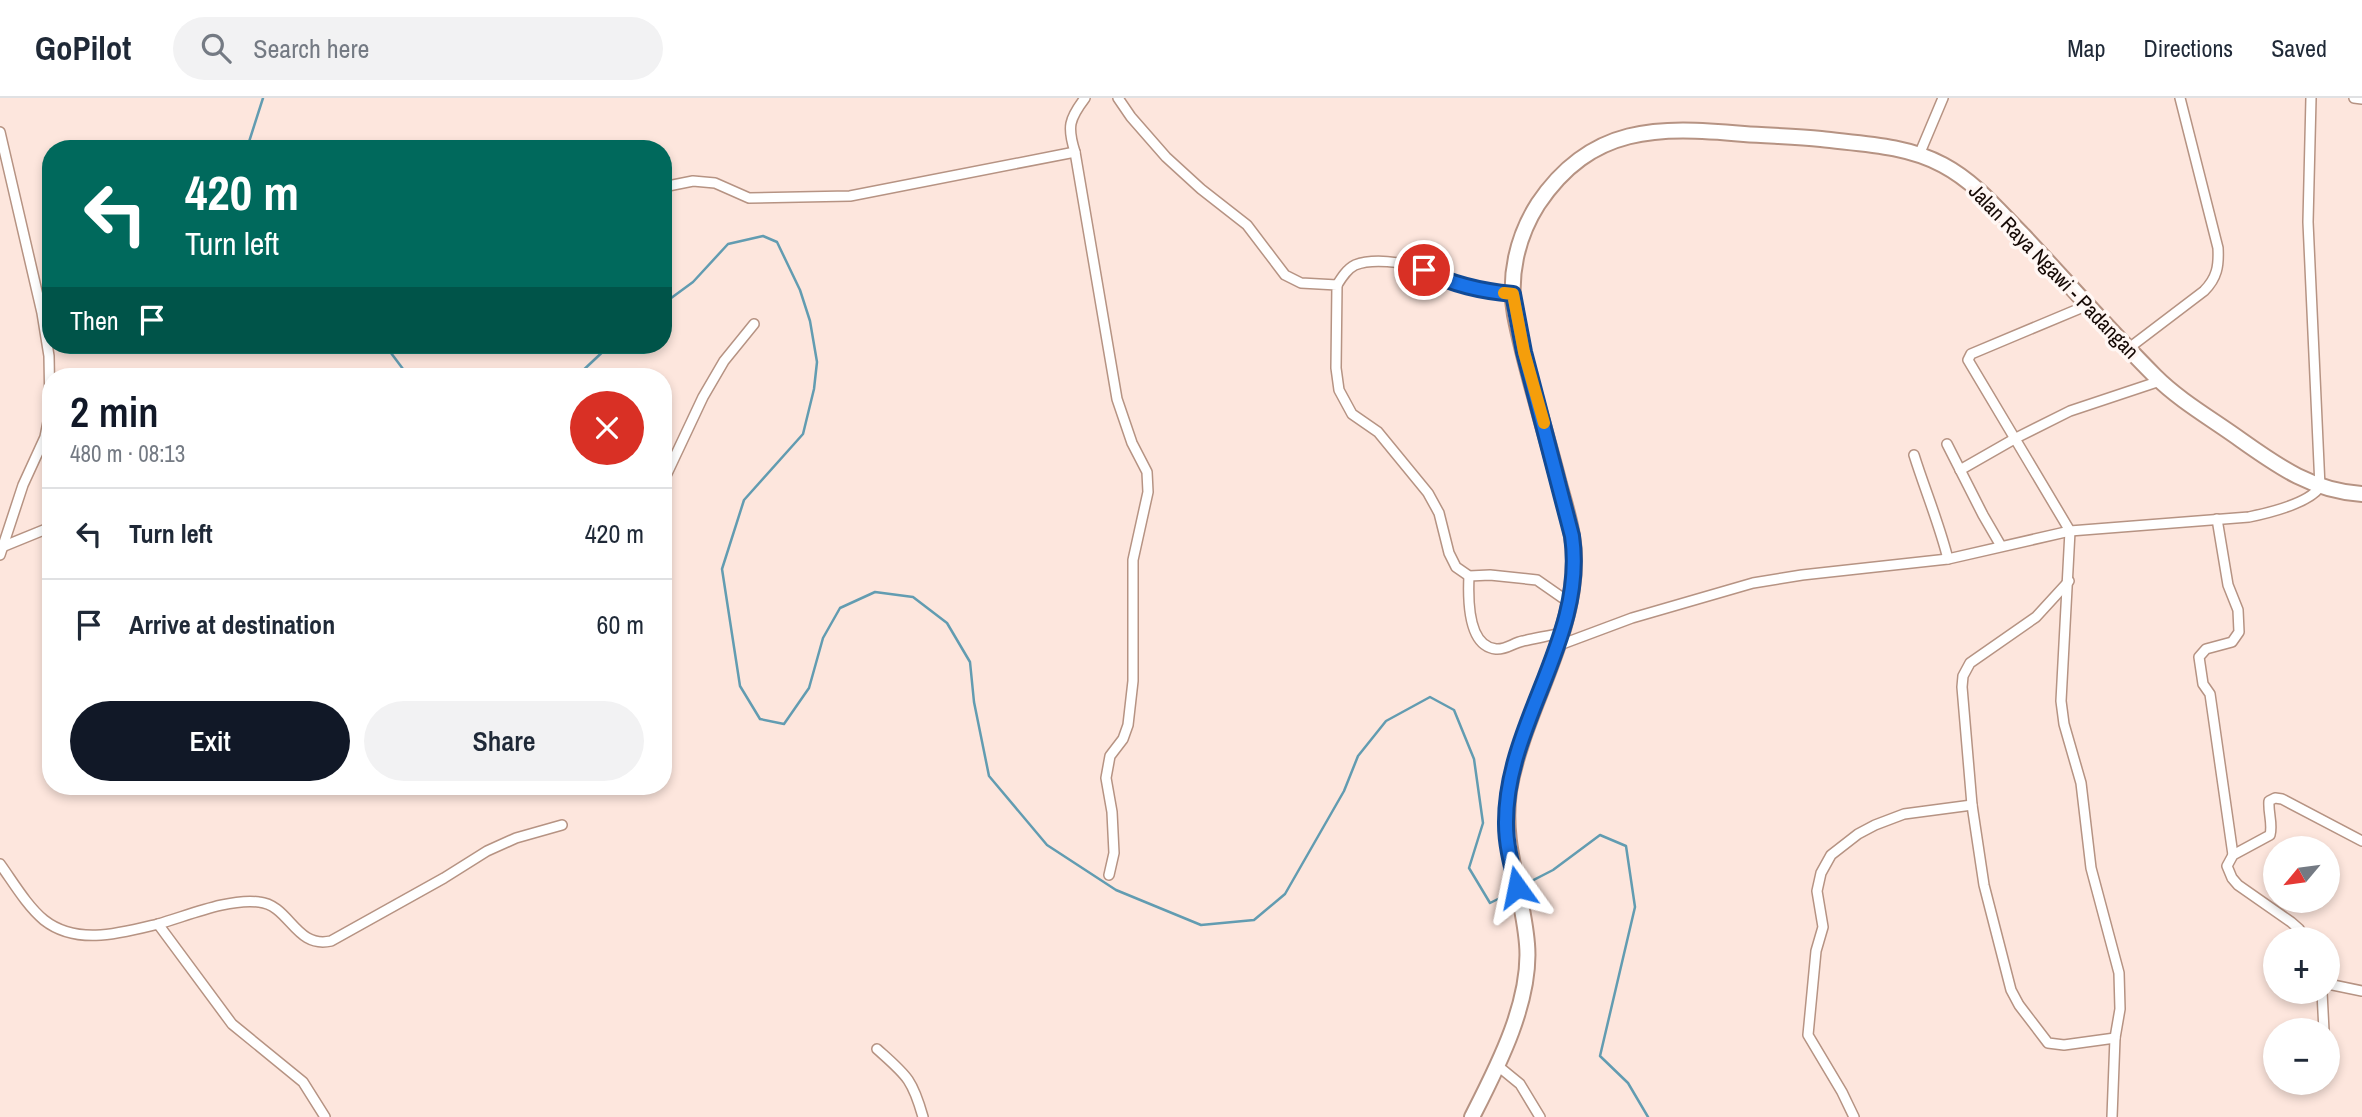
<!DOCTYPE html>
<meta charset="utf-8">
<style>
body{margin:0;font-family:"Archivo Narrow",sans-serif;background:#f2f2f3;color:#1f2937;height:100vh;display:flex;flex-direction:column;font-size:26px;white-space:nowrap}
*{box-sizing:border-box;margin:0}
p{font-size:23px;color:#747a83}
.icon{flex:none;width:38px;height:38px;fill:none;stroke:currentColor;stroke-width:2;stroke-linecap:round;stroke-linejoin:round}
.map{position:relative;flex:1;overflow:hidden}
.sheet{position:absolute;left:42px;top:270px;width:630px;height:427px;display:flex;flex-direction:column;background:#fff;border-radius:28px;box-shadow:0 4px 10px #0003}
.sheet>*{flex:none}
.top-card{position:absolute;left:42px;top:42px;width:630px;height:214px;border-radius:28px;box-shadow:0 4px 10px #0003;background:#00695c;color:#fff;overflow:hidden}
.needle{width:46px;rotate:241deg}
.buttons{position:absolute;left:2263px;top:738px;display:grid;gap:14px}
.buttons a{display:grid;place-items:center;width:77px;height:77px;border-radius:50%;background:#fff;box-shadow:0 4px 10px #0003;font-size:35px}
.pin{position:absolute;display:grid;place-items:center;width:60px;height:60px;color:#fff;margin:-30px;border:4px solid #fff;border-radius:50%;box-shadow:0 2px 7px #0007}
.me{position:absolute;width:77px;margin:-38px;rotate:348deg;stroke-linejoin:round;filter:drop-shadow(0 0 5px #0008)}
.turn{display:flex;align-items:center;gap:24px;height:147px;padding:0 28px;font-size:32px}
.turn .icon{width:91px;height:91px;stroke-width:2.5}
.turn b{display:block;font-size:49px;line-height:60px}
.then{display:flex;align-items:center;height:66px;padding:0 28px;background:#0003;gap:14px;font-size:26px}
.round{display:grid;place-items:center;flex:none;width:74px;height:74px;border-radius:37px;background:#f2f2f3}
.head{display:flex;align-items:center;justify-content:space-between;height:119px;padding:0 28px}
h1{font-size:42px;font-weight:600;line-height:52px;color:#111827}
.action{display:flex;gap:14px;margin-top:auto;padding:14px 28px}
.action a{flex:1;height:80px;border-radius:42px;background:#111827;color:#fff;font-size:28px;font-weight:600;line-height:80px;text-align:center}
.action a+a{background:#f2f2f3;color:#1f2937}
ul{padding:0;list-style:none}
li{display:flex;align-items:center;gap:21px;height:91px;padding:0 28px;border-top:2px solid #e0e1e3}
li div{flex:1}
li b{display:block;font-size:26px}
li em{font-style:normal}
header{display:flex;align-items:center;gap:42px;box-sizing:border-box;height:98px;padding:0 35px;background:#fff;border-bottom:2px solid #e0e1e3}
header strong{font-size:33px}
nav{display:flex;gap:38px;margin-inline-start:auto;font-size:24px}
.search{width:490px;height:63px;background:#f2f2f3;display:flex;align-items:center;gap:18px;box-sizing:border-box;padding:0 24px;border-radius:38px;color:#747a83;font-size:26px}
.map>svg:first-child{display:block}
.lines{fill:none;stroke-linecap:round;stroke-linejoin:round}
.stream{stroke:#629cb1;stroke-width:2.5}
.minor-casing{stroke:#b69383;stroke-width:12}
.trunk-casing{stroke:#b69383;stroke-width:18}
.minor{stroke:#fff;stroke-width:9}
.trunk{stroke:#fff;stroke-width:14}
.route-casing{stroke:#114b97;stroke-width:18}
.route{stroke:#1a73e8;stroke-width:12}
.slow{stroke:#f59e0b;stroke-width:12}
.labels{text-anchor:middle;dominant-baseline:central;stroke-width:7;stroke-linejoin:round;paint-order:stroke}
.street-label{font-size:21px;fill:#160a06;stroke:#fff7f4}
</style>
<header>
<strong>GoPilot</strong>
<div class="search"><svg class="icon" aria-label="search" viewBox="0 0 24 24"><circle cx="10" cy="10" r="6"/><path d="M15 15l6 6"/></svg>Search here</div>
<nav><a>Map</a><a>Directions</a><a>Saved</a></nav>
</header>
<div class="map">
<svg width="2362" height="1019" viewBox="0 0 2362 1019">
<rect width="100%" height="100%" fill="#fde6dd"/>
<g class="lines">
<g class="stream">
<polyline points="251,51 248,47 263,0"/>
<polyline points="663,206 693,184 728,146 763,138 777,144 800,192 810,223 817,264 814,291 803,336 744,402 722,471 740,588 760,621 784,626 809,590 823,540 840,510 875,494 913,499 947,525 970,564 974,604 989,678 1047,747 1116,792 1201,827 1254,822 1285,796 1344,693 1358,658 1386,623 1430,599 1454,612 1474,661 1483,725 1469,770 1490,805 1512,794"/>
<polyline points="385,247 403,271 420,278"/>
<polyline points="577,278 610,247"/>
<polyline points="1524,787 1553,772 1600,737 1626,748 1635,809 1600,958 1628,985 1648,1019"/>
</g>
<g class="minor-casing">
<g id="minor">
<path d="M1085,0C1069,21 1067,29 1075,54L1117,301L1132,345L1147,374L1148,394L1133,462V583L1128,627L1123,641L1110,658L1106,680L1112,714L1114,755L1109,777"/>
<polyline points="1118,0 1131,19 1166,59 1201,91 1247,127 1285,177 1301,185 1337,187 1336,270 1339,292 1352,316 1378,334 1428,395 1439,415 1449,455 1456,469 1469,478 1490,477 1537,482 1570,505"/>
<polyline points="2354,0 2362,1"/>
<polyline points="0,34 42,215 49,258 50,314 45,339 23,387 0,457"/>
<polyline points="1919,57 1943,0"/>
<polyline points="663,89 693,83 715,85 749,100 850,98 1075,54"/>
<path d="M1337,187C1342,179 1347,171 1355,167C1373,160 1402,164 1419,170C1431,175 1442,182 1454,186C1473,192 1493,194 1513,196"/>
<polyline points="2088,207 1971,256 1968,262 2070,433 2061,603 2064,626 2081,685 2091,770 2119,875 2120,911 2115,940 2112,1019"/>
<path d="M2129,250L2204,193C2217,180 2219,168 2218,150L2180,0"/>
<polyline points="1947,346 1983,417 2001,448"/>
<path d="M1914,357C1925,392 1939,425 1948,461"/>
<polyline points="1960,372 2016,340 2070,313 2160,283"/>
<polyline points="663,384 703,299 724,263 754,226"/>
<polyline points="2217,421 2228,487 2238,512 2239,534 2232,544 2206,551 2199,559 2203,586 2210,596 2233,757"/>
<polyline points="2,449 51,429"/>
<path d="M1469,478C1468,499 1467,548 1496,551C1506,552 1513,545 1523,543C1535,540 1549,538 1561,535"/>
<polyline points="2069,483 2036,519 1970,565 1963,578 1962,589 1972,707 1984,787 2011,892 2019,907 2048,945 2064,947 2115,940"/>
<path d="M1557,548L1632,520L1753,485L1802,477L1948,461L2070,433L2249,419C2268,415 2308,406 2320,389L2308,124L2311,0"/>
<path d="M0,766C13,784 27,808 44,822C77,848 121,835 158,826L232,926L303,984L325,1019"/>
<path d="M158,826C187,818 229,800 259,804C290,807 295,851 331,843L444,780L487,753L516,740L562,727"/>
<path d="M2306,842L2299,831L2291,824L2238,787L2232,780L2227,768L2233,757L2270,737C2273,726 2268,715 2269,703L2275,700L2282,701L2362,743"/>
<polyline points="2328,886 2362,893"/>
<polyline points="2322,894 2324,933"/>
<path d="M877,951C906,977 912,980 923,1019"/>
<polyline points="1498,968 1520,986 1540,1019"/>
<polyline points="1854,1019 1842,994 1808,937 1816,853 1823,829 1817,793 1821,775 1831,757 1858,736 1875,727 1904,716 1972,707"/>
</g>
</g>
<g class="trunk-casing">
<path id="trunk" d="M1472,1019C1497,970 1532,903 1527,846C1523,794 1501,747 1509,693C1522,615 1575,541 1574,461C1574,436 1566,411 1559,386C1545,330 1526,274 1515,217C1508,179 1517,139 1538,106C1591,27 1658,28 1744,36C1770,38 1796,38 1821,41C1862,46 1906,47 1943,67C1975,84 1998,112 2023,137C2067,184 2110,233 2155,278C2180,303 2212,321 2241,342C2279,369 2313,393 2362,396"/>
</g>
<use href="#minor" class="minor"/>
<use href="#trunk" class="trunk"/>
</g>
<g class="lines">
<g class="route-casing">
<path id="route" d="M1424,172C1453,187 1481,193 1513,196L1524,254L1572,438C1587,540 1505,625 1506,726C1506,748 1512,769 1517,789"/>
</g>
<use href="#route" class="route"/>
<polyline class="slow" points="1504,195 1513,196 1524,254 1544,325"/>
</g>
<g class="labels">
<g class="street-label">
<text transform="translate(2054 173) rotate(46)">Jalan Raya Ngawi - Padangan</text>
</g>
</g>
</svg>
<div class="buttons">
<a><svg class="needle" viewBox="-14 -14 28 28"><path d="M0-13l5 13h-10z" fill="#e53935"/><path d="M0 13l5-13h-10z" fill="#747a83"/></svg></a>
<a>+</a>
<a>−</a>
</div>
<div class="pin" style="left:1424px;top:172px;background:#d93025"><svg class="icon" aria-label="arrive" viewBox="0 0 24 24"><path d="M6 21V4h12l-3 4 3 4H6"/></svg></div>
<svg class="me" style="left:1517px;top:789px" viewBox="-20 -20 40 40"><path d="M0-17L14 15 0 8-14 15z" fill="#1a73e8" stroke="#fff" stroke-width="4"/></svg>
<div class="top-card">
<div class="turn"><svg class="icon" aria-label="left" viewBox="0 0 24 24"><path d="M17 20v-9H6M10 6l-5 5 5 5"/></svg><div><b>420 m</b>Turn left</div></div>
<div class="then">Then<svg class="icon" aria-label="arrive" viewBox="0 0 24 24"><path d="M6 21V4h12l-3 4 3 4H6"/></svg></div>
</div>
<section class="sheet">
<div class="head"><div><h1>2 min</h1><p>480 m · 08:13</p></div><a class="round" style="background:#d93025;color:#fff"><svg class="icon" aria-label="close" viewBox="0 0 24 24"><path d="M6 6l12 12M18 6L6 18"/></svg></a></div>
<ul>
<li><svg class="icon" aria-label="left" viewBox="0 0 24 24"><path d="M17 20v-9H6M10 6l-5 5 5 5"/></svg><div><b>Turn left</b></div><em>420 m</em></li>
<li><svg class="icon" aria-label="arrive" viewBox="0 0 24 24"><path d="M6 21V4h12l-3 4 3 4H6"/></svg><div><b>Arrive at destination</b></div><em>60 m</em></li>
</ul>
<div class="action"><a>Exit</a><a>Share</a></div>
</section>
</div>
